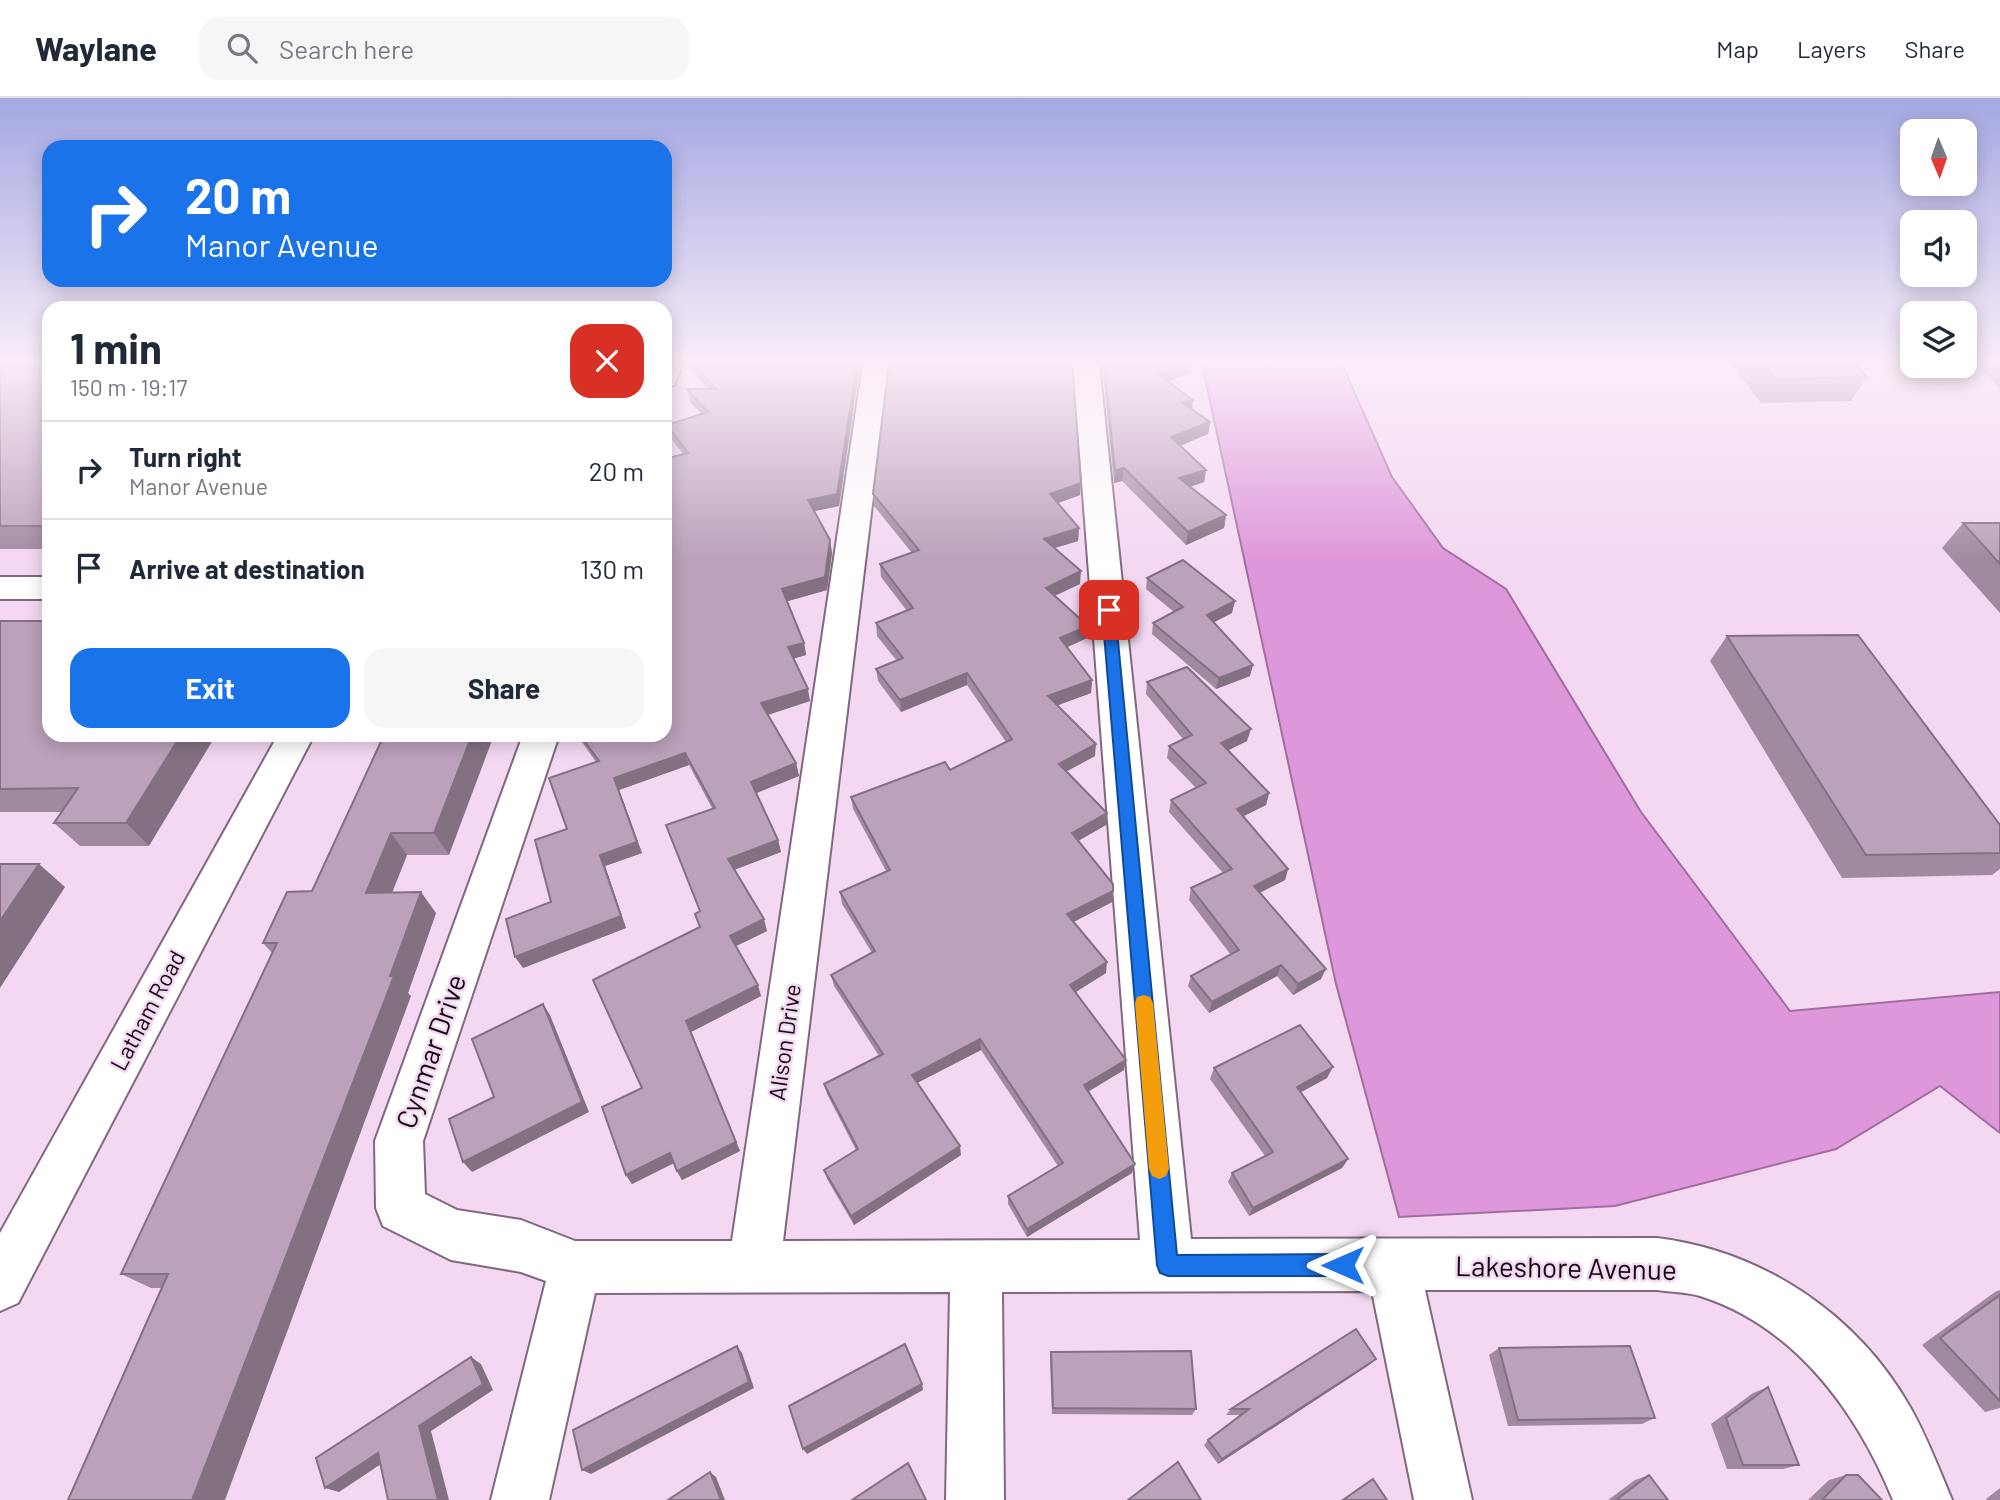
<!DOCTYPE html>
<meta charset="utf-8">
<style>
body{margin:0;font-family:Barlow,sans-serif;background:#f6f6f7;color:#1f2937;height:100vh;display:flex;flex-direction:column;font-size:26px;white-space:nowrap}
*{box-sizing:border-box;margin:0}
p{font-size:23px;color:#747a83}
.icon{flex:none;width:38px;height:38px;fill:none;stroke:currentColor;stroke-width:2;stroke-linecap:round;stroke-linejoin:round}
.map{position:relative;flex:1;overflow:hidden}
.panel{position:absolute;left:42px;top:203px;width:630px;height:441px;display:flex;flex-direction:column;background:#fff;border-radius:21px;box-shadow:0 4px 18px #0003}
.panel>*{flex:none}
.hud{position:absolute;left:42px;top:42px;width:630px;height:147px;border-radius:21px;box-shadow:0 4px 18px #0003;background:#1a73e8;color:#fff;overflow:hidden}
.needle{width:46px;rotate:178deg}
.controls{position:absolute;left:1900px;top:21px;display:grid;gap:14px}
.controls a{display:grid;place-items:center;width:77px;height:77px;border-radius:14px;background:#fff;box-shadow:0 4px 18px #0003;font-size:35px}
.pin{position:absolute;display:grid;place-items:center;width:60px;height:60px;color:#fff;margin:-30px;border-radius:14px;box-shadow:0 4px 10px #0006}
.me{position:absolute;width:77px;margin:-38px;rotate:270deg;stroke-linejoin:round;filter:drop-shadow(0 0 5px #0008)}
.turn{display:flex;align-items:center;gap:24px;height:147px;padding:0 28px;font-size:32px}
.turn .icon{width:91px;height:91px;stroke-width:2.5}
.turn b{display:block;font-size:49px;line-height:60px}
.round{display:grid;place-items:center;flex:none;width:74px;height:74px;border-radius:21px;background:#f6f6f7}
.summary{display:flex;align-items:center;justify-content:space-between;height:119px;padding:0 28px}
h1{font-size:42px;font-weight:700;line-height:52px}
.cta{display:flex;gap:14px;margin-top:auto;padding:14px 28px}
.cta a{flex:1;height:80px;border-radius:21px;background:#1a73e8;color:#fff;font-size:28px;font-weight:700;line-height:80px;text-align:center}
.cta a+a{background:#f6f6f7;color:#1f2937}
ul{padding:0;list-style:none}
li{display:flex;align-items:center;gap:21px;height:98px;padding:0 28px;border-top:2px solid #e0e1e3}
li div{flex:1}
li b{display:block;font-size:26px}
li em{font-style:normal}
header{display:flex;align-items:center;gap:42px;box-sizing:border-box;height:98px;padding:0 35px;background:#fff;border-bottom:2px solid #e0e1e3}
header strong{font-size:33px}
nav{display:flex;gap:38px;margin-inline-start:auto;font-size:24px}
.search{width:490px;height:63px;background:#f6f6f7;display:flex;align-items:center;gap:18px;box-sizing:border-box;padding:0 24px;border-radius:21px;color:#747a83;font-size:26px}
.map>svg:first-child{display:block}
.water{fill:#de97db;stroke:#a16d9f;stroke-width:2}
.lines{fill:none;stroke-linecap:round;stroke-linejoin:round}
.minor-casing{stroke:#816880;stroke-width:4}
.minor{fill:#fff;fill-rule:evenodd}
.wall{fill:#a18aa0}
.shaded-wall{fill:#837182}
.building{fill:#bba1ba;stroke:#837182;stroke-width:2}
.route{fill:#1a73e8;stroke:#114b97;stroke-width:2}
.slow{fill:#f59e0b}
.labels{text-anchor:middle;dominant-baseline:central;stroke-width:5;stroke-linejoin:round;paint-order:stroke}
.street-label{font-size:23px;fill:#130a13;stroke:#f4d8f2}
.near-street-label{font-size:28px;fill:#130a13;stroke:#f4d8f2}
</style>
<header>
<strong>Waylane</strong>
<div class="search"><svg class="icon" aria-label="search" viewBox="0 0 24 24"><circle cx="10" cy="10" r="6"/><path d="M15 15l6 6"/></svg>Search here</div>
<nav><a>Map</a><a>Layers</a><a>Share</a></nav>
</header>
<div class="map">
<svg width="2000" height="1402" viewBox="0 0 2000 1402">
<rect width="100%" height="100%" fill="#f4d8f2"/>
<polygon class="water" points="1202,266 1342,266 1392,379 1443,450 1506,491 1641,714 1790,913 2000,894 2000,1035 1940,988 1836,1051 1615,1108 1399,1119 1336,886"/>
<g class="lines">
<g class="minor-casing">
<g id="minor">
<polygon points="665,266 683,266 674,287 665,289"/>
<path d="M863,266H889L783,1143L1140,1142L1073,266H1099L1191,1141L1657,1140C1763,1153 1857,1216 1910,1309C1927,1339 1939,1371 1952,1402H1893C1857,1314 1795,1228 1700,1198C1686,1194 1671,1194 1657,1192H1425L1472,1402H1414L1372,1193L1002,1194L1004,1402H946L950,1194L595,1195L549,1402H491L546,1183L521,1174L451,1162L383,1128L376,1110L375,1043L523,637H559L423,1043L425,1096L457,1112L521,1122L575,1143H732Z"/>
<rect x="0" y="479" width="49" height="22"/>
<polygon points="278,637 314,637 18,1205 0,1213 0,1135"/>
</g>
</g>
<use href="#minor" class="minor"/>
</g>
<g class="wall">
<polygon points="49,266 49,451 0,451 0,270"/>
<polygon points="689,266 860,266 839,408 814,413 830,442 832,455 827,492 787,503 804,545 806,557 793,561 810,603 768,617 796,665 799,678 756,695 778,742 781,754 734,772 767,833 736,848 761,898 691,934 740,1053 682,1082 677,1073 674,1065 632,1086 626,1077 642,990 700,829 700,813 712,710 689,667 619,692 642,755 605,768 626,830 523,870 551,804 567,731 596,664 577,637 665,637 665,392 667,392 665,388 665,361 683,356 670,339 667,327 702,316 690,304 687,291 708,291 691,272"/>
<polygon points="1102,266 1192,266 1191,274 1169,284 1192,311 1210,324 1208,336 1180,348 1206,372 1204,384 1190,389 1226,417 1224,430 1186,447 1122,383 1114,385"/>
<polygon points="1731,266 1855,266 1867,279 1851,303 1761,305"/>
<polygon points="1975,266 2000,266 2000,291"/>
<polygon points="873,396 1080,397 1058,405 1079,430 1078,443 1055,450 1080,486 1055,498 1087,540 1067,549 1092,582 1091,595 1057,607 1095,658 1067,673 1107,715 1106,727 1078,743 1113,793 1112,804 1073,824 1106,875 1076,894 1124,972 1088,994 1132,1075 1027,1139 1008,1106 1008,1098 1058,1068 981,952 917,985 961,1057 854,1127 827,1081 824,1072 856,1052 827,996 824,986 879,958 834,888 831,877 872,855 842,806 840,794 886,773 853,711 851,699 950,672 1006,644 967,587 901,614 878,583 876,571 897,563 877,538 876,525 907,513 881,479 880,466 912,455 874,408"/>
<polygon points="1963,425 2000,425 2000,515 1942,450"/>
<polygon points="1147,480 1232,515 1213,524 1250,578 1216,591 1152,536 1153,525 1174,514 1146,491"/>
<polygon points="0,523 149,748 80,748 54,725 62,714 0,714"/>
<polygon points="1727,538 2000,727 2000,771 1992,777 1842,780 1710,563"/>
<polygon points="1147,584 1247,643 1228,652 1269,695 1266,707 1243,718 1288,771 1285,782 1260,795 1321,881 1293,897 1277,878 1209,915 1188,888 1191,878 1231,857 1189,802 1191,790 1223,775 1169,714 1171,702 1196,690 1167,660 1169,648 1183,641 1146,596"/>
<polygon points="384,637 449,757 407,757 392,795 436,815 408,895 411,898 162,1190 151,1190 121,1176 272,855 263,845 312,793"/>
<polygon points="1214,970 1327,980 1301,994 1348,1061 1342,1070 1249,1118 1228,1084 1232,1075 1265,1058 1210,981"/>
<polygon points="2000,1192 2000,1310 1985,1314 1922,1247 1995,1194"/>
<polygon points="1499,1250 1655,1320 1642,1326 1508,1328 1489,1257"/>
<polygon points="1051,1254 1196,1311 1192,1317 1052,1316 1050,1260"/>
<polygon points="1369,1267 1218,1366 1204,1347 1208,1342 1242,1317 1226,1317 1231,1311"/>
<polygon points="1768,1289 1799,1367 1783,1371 1727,1371 1711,1326 1753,1295"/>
<polygon points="1649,1377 1668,1402 1608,1402 1635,1382"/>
<polygon points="1846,1377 1882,1402 1808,1402 1829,1382"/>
<polygon points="2000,1390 2000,1402 1987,1402 1986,1401"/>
</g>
<g class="shaded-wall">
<polygon points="857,266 860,266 839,408 810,414 808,402"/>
<polygon points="1182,266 1192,266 1191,274 1157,288 1158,276"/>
<polygon points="1193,302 1192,314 1183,305"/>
<polygon points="1210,324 1208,336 1169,352 1171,339"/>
<polygon points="1124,370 1122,383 1114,385 1115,373"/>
<polygon points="1206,372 1204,384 1177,393 1179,380"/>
<polygon points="1081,385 1080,397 1050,408 1050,396"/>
<polygon points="1226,417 1224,430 1186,447 1188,434"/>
<polygon points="1079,430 1078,443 1044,453 1044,441"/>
<polygon points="830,442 832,455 827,492 785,504 782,491"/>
<polygon points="1081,473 1080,486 1045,502 1046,490"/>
<polygon points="1235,503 1232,515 1205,529 1207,517"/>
<polygon points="1088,528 1087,540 1059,553 1060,540"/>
<polygon points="804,545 806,557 790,561 788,549"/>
<polygon points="1253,567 1250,578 1216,591 1219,580"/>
<polygon points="967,575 967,587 901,614 900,602"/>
<polygon points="1092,582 1091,595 1048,611 1048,598"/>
<polygon points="808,591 810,603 764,618 761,605"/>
<polygon points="1251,631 1247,643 1219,657 1221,645"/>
<polygon points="181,637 216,637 149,748 126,725"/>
<polygon points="472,637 494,637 449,757 434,735"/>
<polygon points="1096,646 1095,658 1058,678 1059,666"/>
<polygon points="685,655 689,667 619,692 642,755 605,768 626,830 523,870 515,859 600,757 614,680"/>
<polygon points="796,665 799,678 754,696 751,684"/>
<polygon points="1269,695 1266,707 1234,723 1237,711"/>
<polygon points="1107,715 1106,727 1071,747 1072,735"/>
<polygon points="391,735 407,757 383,817 366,795"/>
<polygon points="778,742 781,754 731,773 728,761"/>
<polygon points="39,766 65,789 0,890 0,823"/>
<polygon points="1288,771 1285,782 1250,799 1254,788"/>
<polygon points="1113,793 1112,804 1066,828 1067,816"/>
<polygon points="421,794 436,815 408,895 411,898 225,1402 192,1402"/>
<polygon points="764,821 767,833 734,849 730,838"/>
<polygon points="1107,864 1106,875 1069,898 1070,887"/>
<polygon points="1281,867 1277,878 1209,915 1212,904"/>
<polygon points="1326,871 1321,881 1293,897 1298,886"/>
<polygon points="758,887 761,898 691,934 740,1053 682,1082 677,1073 686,923"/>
<polygon points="543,906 550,917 589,1014 472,1074 463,1064"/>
<polygon points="980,941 981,952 913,987 912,977"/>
<polygon points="1126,962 1124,972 1082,997 1084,987"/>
<polygon points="1333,969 1327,980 1292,999 1297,989"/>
<polygon points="960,1048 961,1057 854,1127 851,1118"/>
<polygon points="670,1055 676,1064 632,1086 626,1077"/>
<polygon points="1348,1061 1342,1070 1249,1118 1253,1110"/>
<polygon points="1135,1066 1132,1075 1027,1139 1027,1131"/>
<polygon points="737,1248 742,1255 754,1290 591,1376 582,1372"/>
<polygon points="471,1259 481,1266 493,1292 431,1333 449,1402 438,1402 419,1328"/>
<polygon points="1376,1261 1369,1267 1218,1366 1222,1361"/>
<polygon points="922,1286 923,1292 807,1356 803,1351"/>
<polygon points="378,1355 390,1360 339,1394 325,1390"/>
<polygon points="710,1374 716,1379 725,1402 721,1402"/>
</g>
<g class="building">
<polygon points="3,266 49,266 49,428 0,428 0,270"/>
<polygon points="694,266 857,266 837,396 808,402 830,442 825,479 782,491 804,545 788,549 808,591 761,605 796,665 751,684 778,742 728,761 764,821 730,838 758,887 686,923 736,1044 677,1073 670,1055 626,1077 602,1009 642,990 593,882 700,829 695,816 700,813 666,727 715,710 685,655 614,680 637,744 600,757 621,818 515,859 506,821 551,804 535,742 567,731 549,680 599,663 580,637 665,637 665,401 668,399 665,396 665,392 670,391 665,382 665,361 688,355 667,327 708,314 687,291 716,291"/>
<polygon points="889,266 1072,266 1081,385 1050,396 1079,430 1044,441 1081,473 1046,490 1088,528 1060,540 1092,582 1048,598 1096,646 1059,666 1107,715 1072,735 1113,786 1113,793 1067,816 1107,864 1070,887 1126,962 1084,987 1135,1066 1027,1131 1008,1098 1063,1065 980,941 912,977 960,1048 851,1118 824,1072 858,1051 824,986 883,956 831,877 875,853 840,794 890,772 851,699 945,664 950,672 1012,641 967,575 900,602 876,571 903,560 876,525 913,510 880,466 919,452 873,396"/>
<polygon points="1104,266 1182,266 1158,276 1193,302 1183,305 1210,324 1171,339 1206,372 1179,380 1226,417 1188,434 1124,370 1115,373"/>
<polygon points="1764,266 1855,266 1867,279 1776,281"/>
<polygon points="1963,425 2000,425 2000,466"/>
<polygon points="1183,462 1235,503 1207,517 1253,567 1219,580 1153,525 1183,509 1147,480"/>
<polygon points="0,523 49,523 49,637 181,637 126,725 54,725 78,690 0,691"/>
<polygon points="1858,537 2000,727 2000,755 1866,757 1727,538"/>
<polygon points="1187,569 1251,631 1221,645 1269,695 1237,711 1288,771 1254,788 1326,871 1298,886 1281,867 1212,904 1191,878 1239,852 1191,790 1232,771 1171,702 1206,685 1169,648 1192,637 1147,584"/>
<polygon points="384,637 472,637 434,735 391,735 366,795 421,794 390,878 394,878 192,1402 68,1402 168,1176 121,1176 277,845 263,845 287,794 312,793"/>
<polygon points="0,766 39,766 0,823"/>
<polygon points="543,906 582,1004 463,1064 449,1021 494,999 472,941"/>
<polygon points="1300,927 1333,969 1297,989 1348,1061 1253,1110 1232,1075 1273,1054 1214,970"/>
<polygon points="2000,1197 2000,1303 1940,1240"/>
<polygon points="1356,1231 1376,1261 1222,1361 1208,1342 1249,1311 1231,1311"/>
<polygon points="905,1246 922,1286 803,1351 789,1308"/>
<polygon points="737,1248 749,1284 582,1372 573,1332"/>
<polygon points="1630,1248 1655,1320 1518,1322 1499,1250"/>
<polygon points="1191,1253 1196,1311 1053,1310 1051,1254"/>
<polygon points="471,1259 483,1286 419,1328 438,1402 388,1402 378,1355 325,1390 316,1360"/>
<polygon points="1768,1289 1799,1367 1743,1367 1726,1320"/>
<polygon points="1178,1364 1201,1402 1128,1402"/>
<polygon points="908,1365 926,1402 852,1402"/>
<polygon points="710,1374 721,1402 668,1402"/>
<polygon points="1649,1377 1668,1402 1616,1402"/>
<polygon points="1846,1377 1858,1377 1882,1402 1822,1402"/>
<polygon points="1373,1381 1387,1402 1343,1402"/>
</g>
<linearGradient id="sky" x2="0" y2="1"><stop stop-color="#a4a8e3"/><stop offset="0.57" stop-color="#faedf9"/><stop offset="1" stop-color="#faedf9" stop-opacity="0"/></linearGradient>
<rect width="2000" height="463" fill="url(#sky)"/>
<polygon class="route" points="1109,507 1115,512 1177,1157 1343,1156 1350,1160 1353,1167 1350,1175 1343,1178 1168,1178 1160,1175 1157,1167 1102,512"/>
<polygon class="slow" points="1144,897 1150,899 1153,905 1169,1071 1166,1078 1159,1081 1152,1078 1149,1071 1135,905 1137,899"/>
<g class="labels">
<g class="street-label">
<text transform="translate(147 912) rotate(-62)">Latham Road</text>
<text transform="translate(784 944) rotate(-82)">Alison Drive</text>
</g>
<g class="near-street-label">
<text transform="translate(430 953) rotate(-71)">Cynmar Drive</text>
<text transform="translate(1566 1169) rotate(1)">Lakeshore Avenue</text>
</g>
</g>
</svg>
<div class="controls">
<a><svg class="needle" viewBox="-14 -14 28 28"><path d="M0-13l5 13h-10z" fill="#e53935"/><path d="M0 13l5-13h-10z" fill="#747a83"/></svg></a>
<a><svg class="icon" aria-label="sound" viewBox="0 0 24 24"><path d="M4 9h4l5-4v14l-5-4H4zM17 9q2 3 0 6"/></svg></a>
<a><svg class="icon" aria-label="layers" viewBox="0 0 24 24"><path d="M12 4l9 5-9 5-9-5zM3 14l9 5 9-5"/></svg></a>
</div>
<div class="pin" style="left:1109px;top:512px;background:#d93025"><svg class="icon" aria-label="arrive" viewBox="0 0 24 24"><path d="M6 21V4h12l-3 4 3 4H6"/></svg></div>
<svg class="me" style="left:1343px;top:1167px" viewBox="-20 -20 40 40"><path d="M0-17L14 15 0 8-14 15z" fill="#1a73e8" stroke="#fff" stroke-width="4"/></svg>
<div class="hud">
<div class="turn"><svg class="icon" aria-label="right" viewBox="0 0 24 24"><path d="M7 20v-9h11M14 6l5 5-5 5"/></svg><div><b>20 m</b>Manor Avenue</div></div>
</div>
<section class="panel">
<div class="summary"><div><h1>1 min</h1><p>150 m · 19:17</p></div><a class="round" style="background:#d93025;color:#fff"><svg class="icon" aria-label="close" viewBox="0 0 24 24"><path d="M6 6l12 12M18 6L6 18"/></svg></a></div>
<ul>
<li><svg class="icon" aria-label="right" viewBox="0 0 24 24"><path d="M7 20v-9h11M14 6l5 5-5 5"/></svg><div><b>Turn right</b><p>Manor Avenue</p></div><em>20 m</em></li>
<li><svg class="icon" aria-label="arrive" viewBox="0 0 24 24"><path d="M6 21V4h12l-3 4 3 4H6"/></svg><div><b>Arrive at destination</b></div><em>130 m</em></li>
</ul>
<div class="cta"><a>Exit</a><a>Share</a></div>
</section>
</div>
